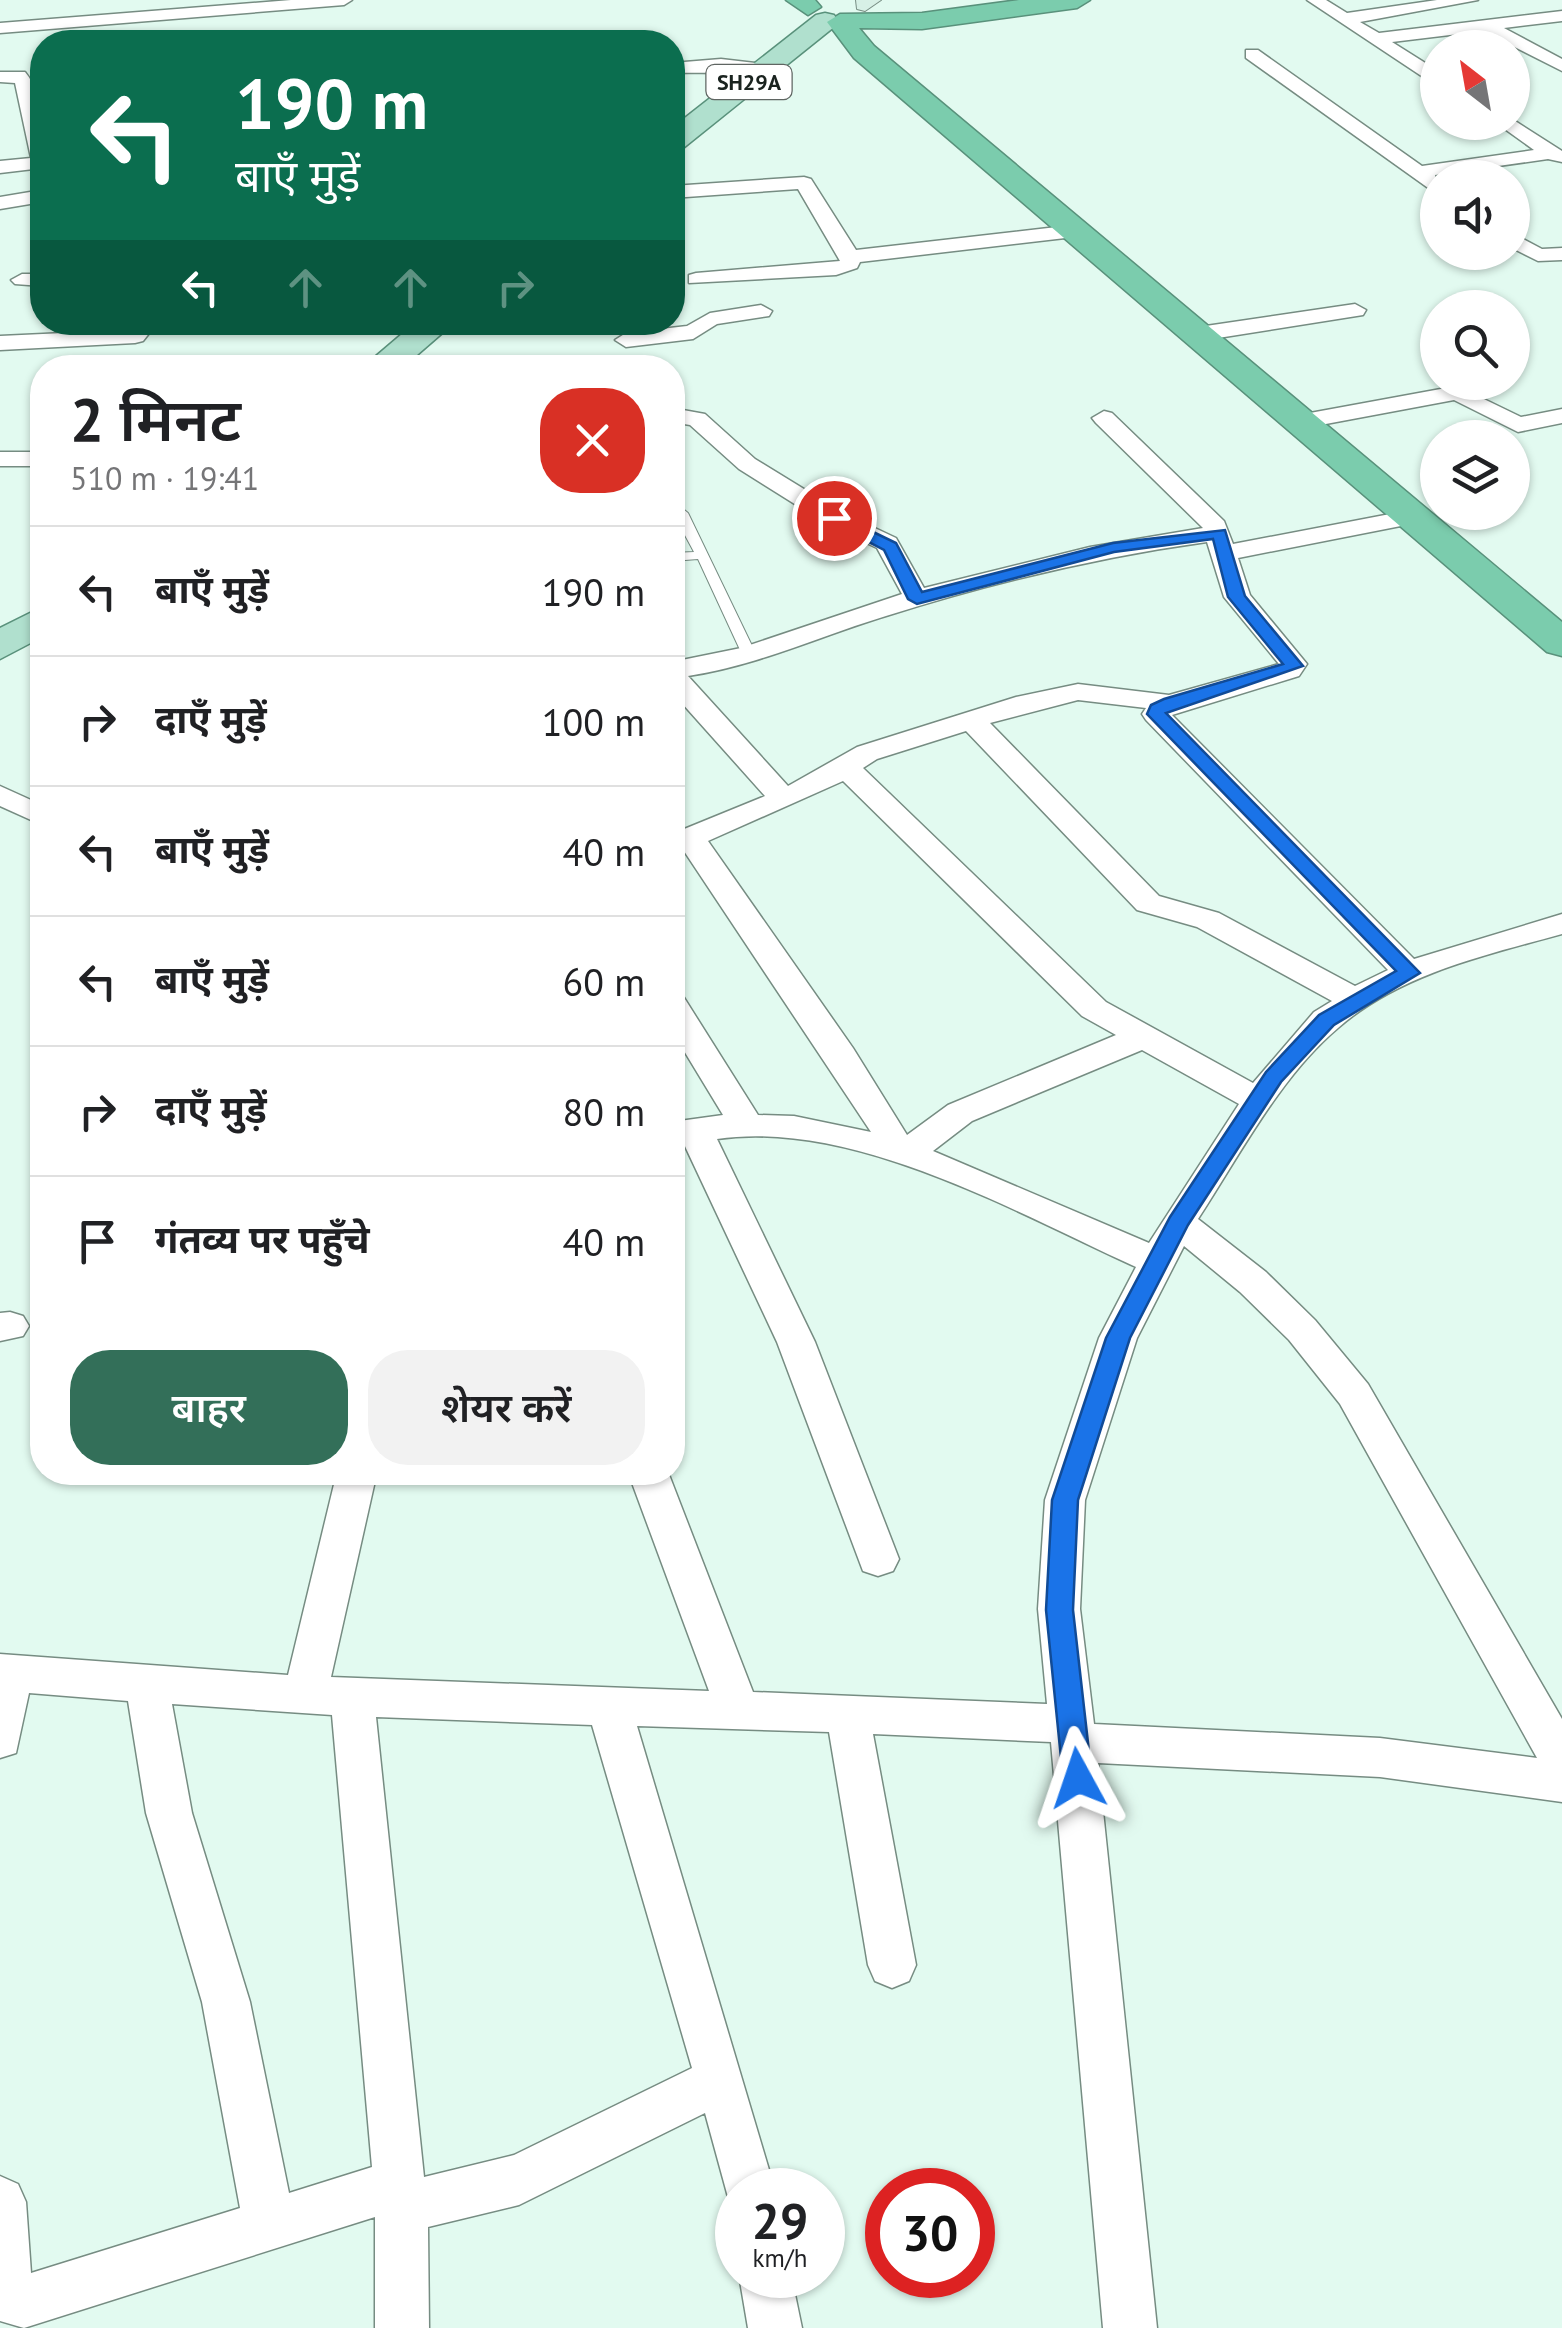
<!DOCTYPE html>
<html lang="hi">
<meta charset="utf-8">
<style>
body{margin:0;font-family:"PT Sans","Noto Sans Devanagari",sans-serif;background:#f2f2f2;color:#202124;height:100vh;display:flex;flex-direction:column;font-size:38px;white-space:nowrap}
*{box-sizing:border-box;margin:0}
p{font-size:32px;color:#757577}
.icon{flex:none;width:55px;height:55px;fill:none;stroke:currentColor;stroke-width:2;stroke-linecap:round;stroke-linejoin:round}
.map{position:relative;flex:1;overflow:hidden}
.sheet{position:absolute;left:30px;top:355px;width:655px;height:1130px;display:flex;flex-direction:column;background:#fff;border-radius:40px;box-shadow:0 2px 8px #0004}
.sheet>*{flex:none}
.top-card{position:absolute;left:30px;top:30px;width:655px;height:305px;border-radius:40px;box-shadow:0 2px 8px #0004;background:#0b6e4f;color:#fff;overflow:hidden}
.needle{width:65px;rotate:329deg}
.controls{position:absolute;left:1420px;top:30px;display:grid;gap:20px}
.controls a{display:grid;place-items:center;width:110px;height:110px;border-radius:50%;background:#fff;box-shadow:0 2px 8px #0004;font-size:50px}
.speed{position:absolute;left:715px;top:2168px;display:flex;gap:20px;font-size:50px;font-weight:700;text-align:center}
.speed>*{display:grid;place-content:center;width:130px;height:130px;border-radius:50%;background:#fff;box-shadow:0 2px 8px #0004;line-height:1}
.speed small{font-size:25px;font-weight:400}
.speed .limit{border:15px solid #d22;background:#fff;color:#111}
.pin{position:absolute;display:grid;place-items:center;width:85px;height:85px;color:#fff;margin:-42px;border:5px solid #fff;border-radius:50%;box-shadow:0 2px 10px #0007}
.me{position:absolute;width:110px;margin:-55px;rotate:355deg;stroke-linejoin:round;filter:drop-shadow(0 0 8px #0008)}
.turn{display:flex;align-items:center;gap:35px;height:210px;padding:0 40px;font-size:45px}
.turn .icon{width:130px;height:130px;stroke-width:2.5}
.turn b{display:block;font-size:70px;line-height:85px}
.lanes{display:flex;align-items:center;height:95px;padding:0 40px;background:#0003;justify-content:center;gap:50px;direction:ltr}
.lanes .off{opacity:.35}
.round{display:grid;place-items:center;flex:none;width:105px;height:105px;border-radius:40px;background:#f2f2f2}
.summary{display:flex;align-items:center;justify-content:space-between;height:170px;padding:0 40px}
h1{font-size:60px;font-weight:600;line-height:75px}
.button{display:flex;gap:20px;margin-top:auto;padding:20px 40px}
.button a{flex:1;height:115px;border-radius:40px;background:#336f59;color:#fff;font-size:40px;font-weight:600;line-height:115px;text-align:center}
.button a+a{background:#f2f2f2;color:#202124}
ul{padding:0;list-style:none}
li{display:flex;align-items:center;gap:30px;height:130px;padding:0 40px;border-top:2px solid #e0e0e0}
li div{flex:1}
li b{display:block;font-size:38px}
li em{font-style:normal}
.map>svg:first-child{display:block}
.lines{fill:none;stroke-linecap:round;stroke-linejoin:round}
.lane-casing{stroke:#768c82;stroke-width:2}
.street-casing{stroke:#768c82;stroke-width:3}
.secondary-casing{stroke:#768c82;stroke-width:2}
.primary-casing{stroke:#59917b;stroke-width:3}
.highway-casing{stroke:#59917b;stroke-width:3}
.lane{fill:#fff;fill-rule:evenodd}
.street{fill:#fff;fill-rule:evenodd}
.secondary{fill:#d7f0e6;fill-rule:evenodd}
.primary{fill:#b0e0ce;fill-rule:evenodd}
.highway{fill:#7bccad;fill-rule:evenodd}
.route{fill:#1a73e8;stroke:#114b97;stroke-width:2.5}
.labels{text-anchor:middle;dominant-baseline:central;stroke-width:8;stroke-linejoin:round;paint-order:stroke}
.shield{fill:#fff;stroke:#5f6562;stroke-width:2.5}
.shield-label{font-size:22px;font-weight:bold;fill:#1a231f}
</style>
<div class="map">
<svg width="1562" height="2328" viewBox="0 0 1562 2328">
<rect width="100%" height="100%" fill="#e2faf0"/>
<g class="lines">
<g class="lane-casing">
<polygon id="lane" points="672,500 688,513 755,652 753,655 743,655 741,652 698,559 672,561 672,553 694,552 672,511"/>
</g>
<g class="street-casing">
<g id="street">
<polygon points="291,0 352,0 344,5 0,33 0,23"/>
<polygon points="1307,0 1326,0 1347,13 1437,0 1478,0 1360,22 1379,33 1562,11 1562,21 1504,28 1562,59 1562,71 1483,31 1392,42 1438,71 1438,84 1432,83"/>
<polygon points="1246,50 1258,50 1422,166 1534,150 1495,122 1512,119 1562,151 1562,162 1548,159 1435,175 1438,192 1431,190 1246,58"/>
<path d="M721,59L765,64L774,69C766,75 691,72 672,73V63Z"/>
<path d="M0,72H25C46,97 42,137 42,168L0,173V161L31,158L15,83L0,82Z"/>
<polygon points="804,177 811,179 856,250 1074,225 1084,231 1074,237 860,262 857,268 836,275 689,283 689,275 696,273 840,261 798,189 672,198 672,186"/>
<polygon points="42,190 42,202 0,209 0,197"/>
<polygon points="1512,233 1542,249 1562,248 1562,260 1538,261 1512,248"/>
<polygon points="22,274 42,274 42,286 15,284 11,280"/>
<polygon points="1355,304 1366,310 1363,315 1199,341 1188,334 1199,327"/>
<polygon points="761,305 772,311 769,316 717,324 693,339 626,347 615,340 626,333 687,326 710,313"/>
<polygon points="136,322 158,322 143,341 135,343 0,350 0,336 129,330"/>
<polygon points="1457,386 1521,417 1562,409 1562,423 1518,432 1454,400 1299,429 1287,422 1299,415"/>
<path d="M672,408L705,414L755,459L843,513L896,538L924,588L1090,547L1203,528L1096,423L1092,418L1104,411L1112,413L1224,521L1233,544L1411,510L1423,517L1411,524L1238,558L1250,595L1307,664L1299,676L1172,715L1414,959L1562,914V934C1486,955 1399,974 1338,1028C1279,1078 1240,1155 1198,1219L1266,1272L1315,1320L1368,1384L1562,1719V1802L1380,1777L1098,1763L1157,2328H1103L1051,1742L873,1734L916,1965L909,1981L892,1988L875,1981L868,1965L829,1732L637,1726L775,2190H738V2211L731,2208L705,2113L519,2205L428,2227L429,2328H375V2217L24,2328L0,2321V2176L18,2184L26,2202L31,2273L240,2208L202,2002L146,1813L128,1701L29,1693L16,1753L0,1758V1654L288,1675L337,1472H377L331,1677L709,1691L628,1472H668L753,1692L1047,1704L1038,1609L1045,1500L1099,1338L1136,1267C1015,1212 853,1119 717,1139L815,1342L899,1559L893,1571L878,1576L863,1571L777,1342L684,1144L672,1146V1122L723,1115L672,1031V993L683,996L758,1115L794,1116L871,1132L684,851L672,854V834L765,796L672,692V662L741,648L902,594L877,548L825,523L739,469L690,425L672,422ZM1207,542L1224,597L1279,664L1169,695L1078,684L1016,697L857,747L788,786L688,676C756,666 820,636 886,616C991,583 1098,557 1207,542ZM1078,700L1146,708L1142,714L1146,720L1388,970L1355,986L1219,913L1159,896L990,723ZM966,731L1137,910L1197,927L1332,1001L1314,1012L1253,1083L1106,1002L863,768L877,759ZM843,781L1082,1016L1116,1035L948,1105L907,1135L853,1048L708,841ZM1142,1050L1239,1104L1149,1243L933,1151L972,1121ZM1184,1246L1240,1292L1289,1340L1340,1404L1537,1758L1380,1738L1094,1724L1080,1609L1085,1500L1137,1338ZM172,1704L332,1715L372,2167L289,2193L250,2002L192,1813ZM376,1717L592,1725L692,2068L514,2155L424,2177Z"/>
<rect x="0" y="452" width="42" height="14"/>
<polygon points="0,786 42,805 42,825 0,806"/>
<polygon points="10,1312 23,1316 29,1326 23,1336 0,1341 0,1313"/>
<polygon points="739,2275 791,2275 802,2328 748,2328"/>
</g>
</g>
<g class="secondary-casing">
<polygon id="secondary" points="856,0 881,0 865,11 857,9"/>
</g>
<g class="primary-casing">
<g id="primary">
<polygon points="825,13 834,15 838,21 834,27 682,149 672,152 672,128 816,15"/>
<polygon points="416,322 455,322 402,368 362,368"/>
<polygon points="42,607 42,637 0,659 0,628"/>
</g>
</g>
<g class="highway-casing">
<g id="highway">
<polygon points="786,0 815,0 821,7 808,15"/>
<polygon points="1019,0 1090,0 1077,8 922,29 859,28 874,46 1562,622 1562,656 1547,652 854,58 827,22 840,14 922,13"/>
</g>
</g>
<use href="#lane" class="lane"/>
<use href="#street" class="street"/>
<use href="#secondary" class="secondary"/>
<use href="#primary" class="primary"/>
<use href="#highway" class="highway"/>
</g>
<polygon class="route" points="834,513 896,543 922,592 1113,543 1225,530 1245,596 1303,666 1166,713 1420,973 1334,1025 1281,1082 1188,1225 1130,1338 1078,1500 1073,1610 1092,1778 1088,1787 1078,1790 1067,1787 1063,1778 1046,1610 1052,1500 1106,1338 1170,1217 1266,1072 1319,1015 1396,971 1147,714 1151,705 1164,699 1283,664 1228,597 1213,539 1114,552 917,604 908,599 884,550 828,521 826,518"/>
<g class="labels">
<rect class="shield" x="706.5" y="65" width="85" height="34" rx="8"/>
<g class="shield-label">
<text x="749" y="82">SH29A</text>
</g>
</g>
</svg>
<div class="controls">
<a><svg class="needle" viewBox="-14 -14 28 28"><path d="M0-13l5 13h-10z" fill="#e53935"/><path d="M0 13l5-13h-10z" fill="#757577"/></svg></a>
<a><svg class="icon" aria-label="sound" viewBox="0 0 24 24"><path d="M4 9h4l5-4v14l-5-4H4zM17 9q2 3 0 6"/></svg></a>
<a><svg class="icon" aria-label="search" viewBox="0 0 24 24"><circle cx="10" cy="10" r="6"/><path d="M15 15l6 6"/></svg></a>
<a><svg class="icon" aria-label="layers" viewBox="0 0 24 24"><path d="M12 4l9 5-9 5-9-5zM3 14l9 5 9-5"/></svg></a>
</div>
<div class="speed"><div>29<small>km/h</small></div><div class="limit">30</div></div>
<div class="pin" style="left:834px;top:518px;background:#d93025"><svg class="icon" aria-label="arrive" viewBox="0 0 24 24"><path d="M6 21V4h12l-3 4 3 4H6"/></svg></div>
<svg class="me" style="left:1078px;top:1778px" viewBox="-20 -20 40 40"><path d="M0-17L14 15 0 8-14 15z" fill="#1a73e8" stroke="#fff" stroke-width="4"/></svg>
<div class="top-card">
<div class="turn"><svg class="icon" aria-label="left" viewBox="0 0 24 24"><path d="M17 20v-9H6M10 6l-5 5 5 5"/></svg><div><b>190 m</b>बाएँ मुड़ें</div></div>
<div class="lanes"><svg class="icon" aria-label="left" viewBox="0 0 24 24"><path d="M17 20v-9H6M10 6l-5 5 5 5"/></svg><svg class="icon off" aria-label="ahead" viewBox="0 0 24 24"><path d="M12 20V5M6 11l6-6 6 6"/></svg><svg class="icon off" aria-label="ahead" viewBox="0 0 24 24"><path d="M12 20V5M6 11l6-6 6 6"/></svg><svg class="icon off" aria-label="right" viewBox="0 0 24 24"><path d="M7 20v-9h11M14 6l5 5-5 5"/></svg></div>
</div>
<section class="sheet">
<div class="summary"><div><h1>2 मिनट</h1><p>510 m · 19:41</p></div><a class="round" style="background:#d93025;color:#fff"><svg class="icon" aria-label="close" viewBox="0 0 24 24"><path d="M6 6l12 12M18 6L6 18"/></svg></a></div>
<ul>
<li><svg class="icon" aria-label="left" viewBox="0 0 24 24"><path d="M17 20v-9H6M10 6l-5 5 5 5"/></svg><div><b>बाएँ मुड़ें</b></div><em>190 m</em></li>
<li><svg class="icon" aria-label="right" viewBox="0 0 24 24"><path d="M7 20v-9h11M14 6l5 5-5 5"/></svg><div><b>दाएँ मुड़ें</b></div><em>100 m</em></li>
<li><svg class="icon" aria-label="left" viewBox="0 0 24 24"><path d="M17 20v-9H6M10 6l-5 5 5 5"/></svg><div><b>बाएँ मुड़ें</b></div><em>40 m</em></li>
<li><svg class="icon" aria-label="left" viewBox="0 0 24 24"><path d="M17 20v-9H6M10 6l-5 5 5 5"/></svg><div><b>बाएँ मुड़ें</b></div><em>60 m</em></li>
<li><svg class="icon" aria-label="right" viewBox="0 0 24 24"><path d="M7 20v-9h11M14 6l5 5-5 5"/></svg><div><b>दाएँ मुड़ें</b></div><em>80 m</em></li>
<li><svg class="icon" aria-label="arrive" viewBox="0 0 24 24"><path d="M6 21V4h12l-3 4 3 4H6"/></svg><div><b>गंतव्य पर पहुँचे</b></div><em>40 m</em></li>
</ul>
<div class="button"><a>बाहर</a><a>शेयर करें</a></div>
</section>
</div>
